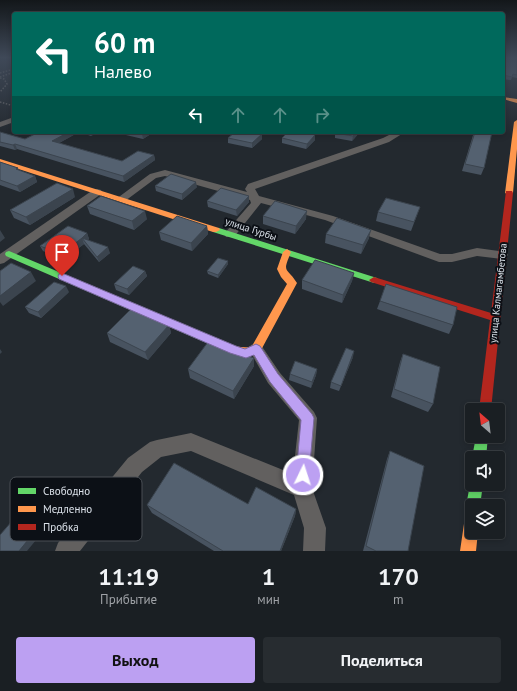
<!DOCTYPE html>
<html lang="ru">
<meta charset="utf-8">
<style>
body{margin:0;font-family:"PT Sans",sans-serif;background:#272c30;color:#f1f3f6;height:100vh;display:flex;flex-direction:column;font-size:15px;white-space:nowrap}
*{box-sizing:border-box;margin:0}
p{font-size:13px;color:#9fa2a6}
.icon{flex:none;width:22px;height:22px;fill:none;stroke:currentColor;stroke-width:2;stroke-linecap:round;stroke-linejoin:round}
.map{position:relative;height:551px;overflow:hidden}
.drawer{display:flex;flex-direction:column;background:#1a1f23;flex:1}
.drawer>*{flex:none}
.banner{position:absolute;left:12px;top:12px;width:493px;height:122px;border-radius:4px;box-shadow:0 2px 6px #0003,0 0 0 1px #383d41;background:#00695c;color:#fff;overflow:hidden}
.needle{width:26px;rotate:332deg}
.controls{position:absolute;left:465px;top:403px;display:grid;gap:8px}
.controls a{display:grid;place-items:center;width:40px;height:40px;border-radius:4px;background:#1a1f23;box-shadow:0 2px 6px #0003,0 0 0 1px #383d41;font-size:20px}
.pin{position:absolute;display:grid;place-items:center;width:34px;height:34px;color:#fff;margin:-41px -17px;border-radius:50% 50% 50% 0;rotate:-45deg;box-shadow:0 0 4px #0007}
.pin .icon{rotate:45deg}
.me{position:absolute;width:44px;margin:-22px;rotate:4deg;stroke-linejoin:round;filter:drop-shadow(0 0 3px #0008)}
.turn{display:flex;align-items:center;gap:14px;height:84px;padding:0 16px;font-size:18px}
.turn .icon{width:52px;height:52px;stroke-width:2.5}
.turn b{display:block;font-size:28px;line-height:34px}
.lanes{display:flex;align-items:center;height:38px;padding:0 16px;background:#0003;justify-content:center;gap:20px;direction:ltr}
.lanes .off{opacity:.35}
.eta{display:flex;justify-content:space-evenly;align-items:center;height:68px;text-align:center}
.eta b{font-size:24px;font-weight:700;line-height:28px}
.button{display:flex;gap:8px;margin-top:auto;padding:8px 16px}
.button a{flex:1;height:46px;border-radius:4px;background:#bca0f2;color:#111;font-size:16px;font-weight:700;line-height:46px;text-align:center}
.button a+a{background:#272c30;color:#f1f3f6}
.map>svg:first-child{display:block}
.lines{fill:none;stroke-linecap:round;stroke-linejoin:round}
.path{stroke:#626264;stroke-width:1.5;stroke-dasharray:1.5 1.5;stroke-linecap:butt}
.street{fill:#62605f;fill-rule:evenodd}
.fast{fill:#63d668;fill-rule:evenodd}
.slow{fill:#ff974d;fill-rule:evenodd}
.jam{fill:#b3261e;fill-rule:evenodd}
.wall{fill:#485360}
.shaded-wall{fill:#3b444e}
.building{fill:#546170;stroke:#3b444e}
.route{fill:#bca0f2;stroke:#7a689d}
.labels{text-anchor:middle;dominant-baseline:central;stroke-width:4;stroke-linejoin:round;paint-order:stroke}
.street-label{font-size:10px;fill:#dbe1e9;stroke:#0c1016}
.key{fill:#0c1016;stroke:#4a4f55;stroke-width:1}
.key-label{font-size:11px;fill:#dbe1e9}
</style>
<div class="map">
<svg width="517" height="551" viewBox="0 0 517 551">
<rect width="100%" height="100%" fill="#23292f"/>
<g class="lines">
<g class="path">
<polyline points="0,73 14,69"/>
<polyline points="0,77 14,72"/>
<polyline points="0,78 4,79 7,84 0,92"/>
<polyline points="0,102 14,106"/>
</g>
<g class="street">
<polygon points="14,117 14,122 0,127 0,122"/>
<polygon points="395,132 405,132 389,142 255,189 259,196 333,216 440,254 452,254 477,248 506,252 508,255 506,258 502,259 477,256 452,262 439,262 325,220 261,203 234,237 226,237 224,234 251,203 250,200 165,176 156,178 125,201 121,202 116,199 150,174 165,170 247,192 245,189 248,184 383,138"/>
<polygon points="97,189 101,190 102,192 101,194 4,263 0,264 0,254 93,190"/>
<polygon points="256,343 261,345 280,373 314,412 317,418 312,488 326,528 325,551 303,551 304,528 294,495 191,451 161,457 142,472 80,551 55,551 58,543 128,458 150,442 157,440 191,433 293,474 299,420 268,383 251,353 248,349 251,345"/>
</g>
<g class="fast">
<polygon points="213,228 219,228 377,278 379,280 374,283 371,282 213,232 212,230"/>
<polygon points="9,251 240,348 241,351 240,354 236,355 232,354 6,256 5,254 6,252"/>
<polygon points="476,436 488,436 486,458 472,458"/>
<polygon points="471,479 472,484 483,484 480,506 472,506 472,513 468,511 466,506"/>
</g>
<g class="slow">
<polygon points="503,97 517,99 517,103 503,99"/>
<polygon points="517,120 517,149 513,193 509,195 505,193 514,122"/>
<polygon points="0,159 219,228 220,230 216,232 213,232 0,163"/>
<path d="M287,249L291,252C282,274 286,266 297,283L260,352L245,357L232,354L231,351L232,348C239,345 244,349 252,346L287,284L281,277L277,269L283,252Z"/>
<polygon points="472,510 472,532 478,532 476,551 460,551 465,517 467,512"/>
</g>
<polygon class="jam" points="506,191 512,191 513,193 491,410 479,410 490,320 371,282 369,280 374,277 491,313"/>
</g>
<g class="wall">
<polygon points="505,57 517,57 517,78 512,77 511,80 503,79 503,65"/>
<polygon points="0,132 25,139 39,132 98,132 91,136 79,132 59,143 122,161 154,155 155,160 124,182 17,149 15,150 0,146"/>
<polygon points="113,132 154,132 143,139"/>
<polygon points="360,132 352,141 335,138 335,133"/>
<polygon points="474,132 492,132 484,168 481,175 462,171"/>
<polygon points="315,135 315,140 306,149 282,143 282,138"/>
<polygon points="228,138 262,139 252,148 228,143"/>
<polygon points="0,162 18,168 19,170 35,176 37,182 20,192 0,185"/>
<polygon points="155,186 197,187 182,200 156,191"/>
<polygon points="249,196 249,202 237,216 208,207 207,201"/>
<polygon points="75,197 30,225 14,218 10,210"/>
<polygon points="87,206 147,219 134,230 90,214"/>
<polygon points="420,207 411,231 376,221 378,212"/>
<polygon points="263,216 306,219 295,234 263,224"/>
<polygon points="207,226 208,234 192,251 161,240 159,232"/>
<polygon points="87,233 89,239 88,240 110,253 99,262 84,244 63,260 43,251 40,246"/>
<polygon points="326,234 369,238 361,254 325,243"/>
<polygon points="228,261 228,264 218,278 208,274 207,271"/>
<polygon points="145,271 147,276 129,295 116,290 114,284"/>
<polygon points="354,273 352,281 342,303 302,289 302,280"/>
<polygon points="69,292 41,318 29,313 25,307"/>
<polygon points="380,301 453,325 449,334 377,309"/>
<polygon points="169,325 171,333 148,360 110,342 107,333"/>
<polygon points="403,354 433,404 428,412 391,397 400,362"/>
<polygon points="353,357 339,391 330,388 331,382"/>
<polygon points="254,366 234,399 190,378 188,369"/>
<polygon points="317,369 316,375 311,388 289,380 290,374"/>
<polygon points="390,451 408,551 363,551 387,459"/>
<polygon points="248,504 296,509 295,516 281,551 214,551 152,513 147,505"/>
</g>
<g class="shaded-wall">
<polygon points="69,132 79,132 54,146 52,141"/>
<polygon points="90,132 98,132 91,136"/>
<polygon points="146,132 154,132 143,139 142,134"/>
<polygon points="357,132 360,132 352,141 353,136"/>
<polygon points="262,134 262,139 252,148 252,143"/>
<polygon points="315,135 315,140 306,149 307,144"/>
<polygon points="15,144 17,149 15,150 13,145"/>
<polygon points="154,155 155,160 124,182 123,176"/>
<polygon points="35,176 37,182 20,192 17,186"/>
<polygon points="196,182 197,187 182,200 182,194"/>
<polygon points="73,189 75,197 30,225 26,217"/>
<polygon points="249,196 249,202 237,216 236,210"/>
<polygon points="145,211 147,219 134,230 132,221"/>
<polygon points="307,211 306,219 295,234 296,226"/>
<polygon points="207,226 208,234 192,251 191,243"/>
<polygon points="0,230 5,238 0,242"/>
<polygon points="371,230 369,238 361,254 363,245"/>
<polygon points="87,233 89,239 85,242 82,238 84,244 63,260 61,254"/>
<polygon points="108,247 110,253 99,262 97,257"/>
<polygon points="228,261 228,264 218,278 218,275"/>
<polygon points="145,271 147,276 129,295 127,289"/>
<polygon points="31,272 36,281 3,306 0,302 0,296"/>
<polygon points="354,273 352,281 342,303 343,295"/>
<polygon points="66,286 69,292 41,318 38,312"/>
<polygon points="169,325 171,333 148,360 145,352"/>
<polygon points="0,349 2,352 0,354"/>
<polygon points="354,351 353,357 339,391 341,386"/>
<polygon points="254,358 254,366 234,399 233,391"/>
<polygon points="317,369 316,375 311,388 312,382"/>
<polygon points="296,509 295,516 281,551 280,551"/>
<polygon points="45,519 50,523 27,551 19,551"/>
</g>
<g class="building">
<polygon points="506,57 517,57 517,75 513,74 512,77 503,75 503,66"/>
<polygon points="0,132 25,139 39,132 69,132 52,141 122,161 138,151 154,155 123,176 15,144 13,145 0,142"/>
<polygon points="133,132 146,132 142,134"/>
<polygon points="235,132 251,132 262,134 252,143 228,138"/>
<polygon points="288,132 303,132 315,135 307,144 282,138"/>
<polygon points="336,132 357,132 353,136 335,133"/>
<polygon points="475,132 492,132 484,168 465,164"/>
<polygon points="0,162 18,168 16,169 35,176 17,186 0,180"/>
<polygon points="171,174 196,182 182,194 155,186"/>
<polygon points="57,183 73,189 26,217 10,210"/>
<polygon points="221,188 249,196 236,210 207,201"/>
<polygon points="101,196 145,211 132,221 87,206"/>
<polygon points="386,198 420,207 414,222 378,212"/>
<polygon points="275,201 307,211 296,226 263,216"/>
<polygon points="177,216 207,226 191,243 159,232"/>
<polygon points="337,218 371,230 363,245 326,234"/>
<polygon points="68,226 87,233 82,238 61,254 40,246"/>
<polygon points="82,238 108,247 97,257"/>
<polygon points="218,258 228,261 218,275 207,271"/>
<polygon points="315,260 354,273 343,295 302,280"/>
<polygon points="11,263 31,272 0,296 0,271"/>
<polygon points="133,266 145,271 127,289 114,284"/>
<polygon points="54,282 66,286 38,312 25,307"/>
<polygon points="386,284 457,307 453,325 380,301"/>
<polygon points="131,309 169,325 145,352 107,333"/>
<polygon points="208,342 254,358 233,391 188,369"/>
<polygon points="346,348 354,351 341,386 331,382"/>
<polygon points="403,354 440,367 433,404 394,389"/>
<polygon points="295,361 317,369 312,382 290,374"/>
<polygon points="390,451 424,466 408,551 376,551 366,546"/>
<polygon points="174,463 248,504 256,487 296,509 280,551 223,551 147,505"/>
<polygon points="26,505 45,519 19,551 0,551 0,535"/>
</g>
<linearGradient id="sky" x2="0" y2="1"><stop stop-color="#13171a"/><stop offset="0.43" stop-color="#3f4958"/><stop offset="1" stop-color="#3f4958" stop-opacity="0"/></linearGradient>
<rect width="517" height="134" fill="url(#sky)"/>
<polygon class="route" points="62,273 236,346 245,349 256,344 260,346 278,374 312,414 314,418 309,475 307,480 303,482 298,480 296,475 301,420 270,382 254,355 246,358 230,353 59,279 58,276 59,274"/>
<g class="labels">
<g class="street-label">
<text transform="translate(251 229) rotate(18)">улица Гурбы</text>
<text transform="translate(498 293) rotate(-84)">улица Калмагамбетова</text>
</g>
</g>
<rect x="10" y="477" width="132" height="64" rx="6" class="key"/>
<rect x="18" y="488" width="18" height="6" fill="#63d668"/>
<rect x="18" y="506" width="18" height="6" fill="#ff974d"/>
<rect x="18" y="524" width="18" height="6" fill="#b3261e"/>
<g class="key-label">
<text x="43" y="495">Свободно</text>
<text x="43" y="513">Медленно</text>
<text x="43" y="531">Пробка</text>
</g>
</svg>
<div class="controls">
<a><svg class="needle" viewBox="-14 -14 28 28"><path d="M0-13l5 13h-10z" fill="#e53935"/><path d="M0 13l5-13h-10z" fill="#9fa2a6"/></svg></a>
<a><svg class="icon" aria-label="sound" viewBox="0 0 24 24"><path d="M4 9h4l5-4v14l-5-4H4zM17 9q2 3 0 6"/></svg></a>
<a><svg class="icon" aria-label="layers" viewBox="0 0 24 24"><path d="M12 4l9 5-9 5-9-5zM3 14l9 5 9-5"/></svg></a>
</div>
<div class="pin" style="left:62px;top:276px;background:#d93025"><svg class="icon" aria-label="arrive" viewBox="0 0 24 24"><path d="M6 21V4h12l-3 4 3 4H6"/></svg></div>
<svg class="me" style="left:303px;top:475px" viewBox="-20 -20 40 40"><circle r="17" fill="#bca0f2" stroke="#fff" stroke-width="3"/><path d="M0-11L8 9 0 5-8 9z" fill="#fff"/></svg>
<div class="banner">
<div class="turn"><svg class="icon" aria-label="left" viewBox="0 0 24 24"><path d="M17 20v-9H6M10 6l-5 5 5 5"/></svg><div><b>60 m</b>Налево</div></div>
<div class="lanes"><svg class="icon" aria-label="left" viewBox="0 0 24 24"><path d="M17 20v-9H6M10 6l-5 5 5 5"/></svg><svg class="icon off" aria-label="ahead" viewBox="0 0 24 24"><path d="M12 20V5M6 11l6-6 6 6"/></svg><svg class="icon off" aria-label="ahead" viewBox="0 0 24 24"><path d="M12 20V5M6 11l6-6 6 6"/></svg><svg class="icon off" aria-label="right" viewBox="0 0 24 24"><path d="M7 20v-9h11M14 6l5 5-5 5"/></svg></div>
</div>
</div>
<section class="drawer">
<div class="eta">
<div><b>11:19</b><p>Прибытие</p></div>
<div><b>1</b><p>мин</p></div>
<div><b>170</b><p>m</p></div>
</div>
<div class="button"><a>Выход</a><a>Поделиться</a></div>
</section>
